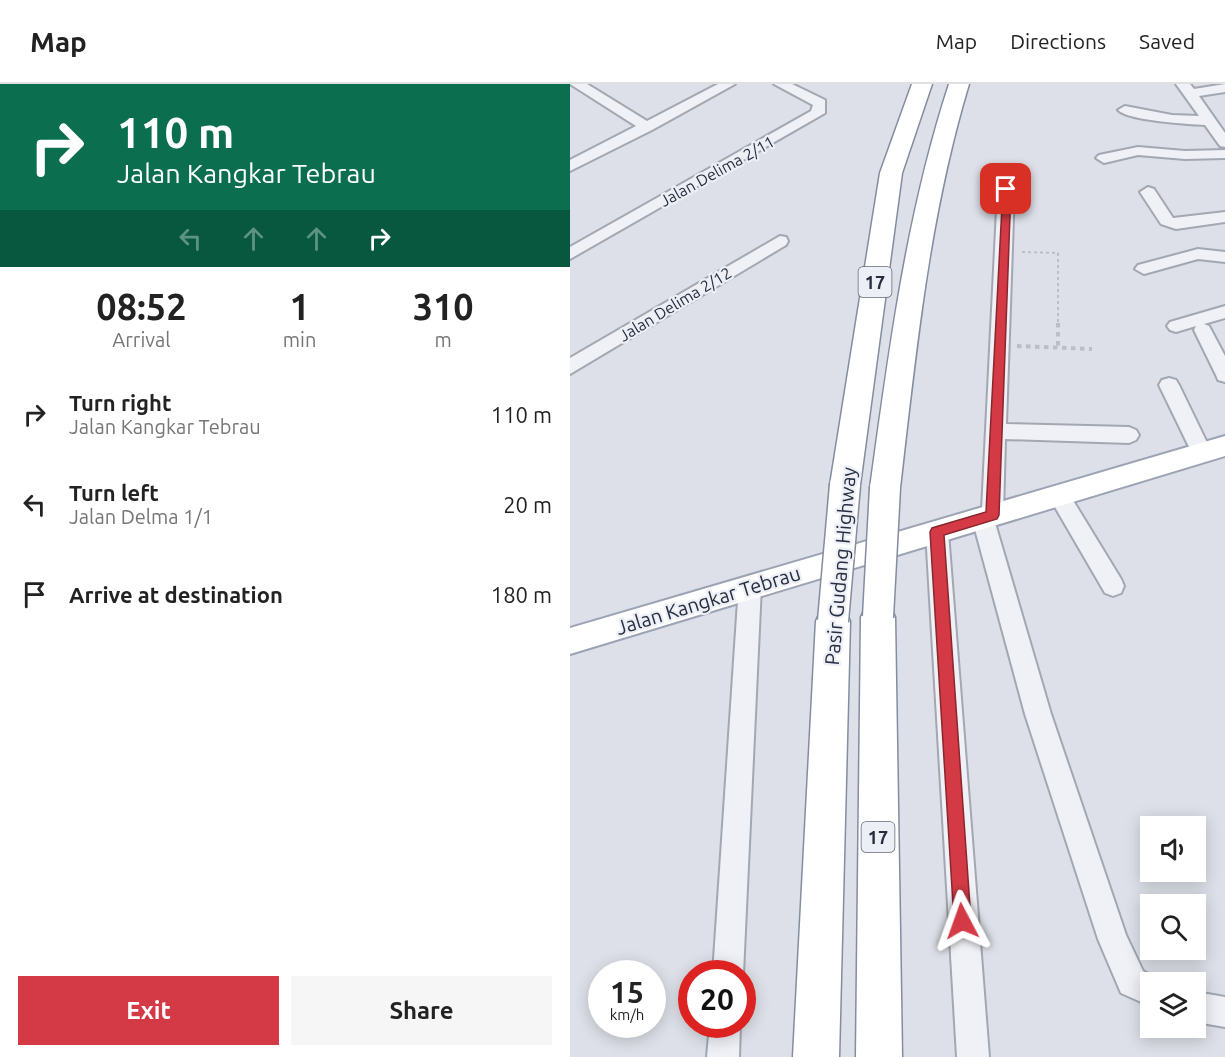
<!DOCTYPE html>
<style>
body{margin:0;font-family:Ubuntu,sans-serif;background:#f6f6f6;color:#222;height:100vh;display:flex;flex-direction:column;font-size:22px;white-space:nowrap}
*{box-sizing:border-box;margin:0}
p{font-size:20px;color:#767676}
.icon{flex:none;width:33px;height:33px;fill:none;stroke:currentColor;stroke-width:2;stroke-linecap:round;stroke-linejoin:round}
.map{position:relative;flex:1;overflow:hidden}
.drawer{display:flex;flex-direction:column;background:#fff;width:570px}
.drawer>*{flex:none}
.banner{background:#0b6e4f;color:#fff;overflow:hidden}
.controls{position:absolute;left:570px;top:732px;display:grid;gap:12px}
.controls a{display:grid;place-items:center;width:66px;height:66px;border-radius:0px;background:#fff;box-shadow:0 3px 15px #0003;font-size:30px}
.speed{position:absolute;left:18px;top:876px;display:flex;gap:12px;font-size:30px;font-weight:700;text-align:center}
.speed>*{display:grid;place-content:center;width:78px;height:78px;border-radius:50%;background:#fff;box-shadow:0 3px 15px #0003;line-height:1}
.speed small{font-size:15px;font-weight:400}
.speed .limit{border:9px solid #d22;background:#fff;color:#111}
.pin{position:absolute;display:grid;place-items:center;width:51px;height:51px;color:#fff;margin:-26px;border-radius:12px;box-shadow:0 3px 9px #0006}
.me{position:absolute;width:66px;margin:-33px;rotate:356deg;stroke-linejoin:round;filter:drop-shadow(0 0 4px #0008)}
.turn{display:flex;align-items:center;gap:21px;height:126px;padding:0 18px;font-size:27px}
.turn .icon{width:78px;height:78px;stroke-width:2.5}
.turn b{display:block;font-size:42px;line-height:51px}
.lanes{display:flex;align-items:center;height:57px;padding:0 18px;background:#0003;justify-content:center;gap:30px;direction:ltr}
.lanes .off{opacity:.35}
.eta{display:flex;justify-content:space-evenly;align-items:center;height:102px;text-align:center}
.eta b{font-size:36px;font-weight:600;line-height:42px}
.cta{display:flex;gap:12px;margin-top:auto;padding:12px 18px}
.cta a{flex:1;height:69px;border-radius:0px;background:#d43a45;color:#fff;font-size:24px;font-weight:600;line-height:69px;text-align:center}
.cta a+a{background:#f6f6f6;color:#222}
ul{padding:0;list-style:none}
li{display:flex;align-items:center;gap:18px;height:90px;padding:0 18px}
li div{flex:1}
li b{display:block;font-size:22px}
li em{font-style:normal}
header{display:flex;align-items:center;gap:36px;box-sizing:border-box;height:84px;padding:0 30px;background:#fff;border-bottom:2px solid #e0e0e0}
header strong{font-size:28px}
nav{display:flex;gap:33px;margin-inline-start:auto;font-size:21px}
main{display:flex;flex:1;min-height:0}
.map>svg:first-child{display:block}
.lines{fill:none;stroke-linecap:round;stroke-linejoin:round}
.minor-casing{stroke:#a2a7b2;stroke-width:4}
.major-casing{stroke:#9ca3b4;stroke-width:4}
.highway-casing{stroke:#848c9f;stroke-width:3}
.path-far1{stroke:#bbbec6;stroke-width:2;stroke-dasharray:3 3;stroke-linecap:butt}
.path{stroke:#bbbec6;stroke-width:4;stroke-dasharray:4.5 4.5;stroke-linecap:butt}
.minor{fill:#f0f1f6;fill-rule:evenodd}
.major{fill:#fff;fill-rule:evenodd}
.highway{fill:#fff;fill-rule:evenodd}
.highway-bridge-casing{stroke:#848c9f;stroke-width:33;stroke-linecap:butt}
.highway-bridge{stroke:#fff;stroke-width:30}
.route{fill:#d43a45;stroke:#8a262d;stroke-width:1.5}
.labels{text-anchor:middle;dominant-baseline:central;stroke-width:4.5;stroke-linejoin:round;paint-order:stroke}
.far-street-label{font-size:16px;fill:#262d3f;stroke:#eceff5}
.shield{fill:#eceff5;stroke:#616776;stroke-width:1.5}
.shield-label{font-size:18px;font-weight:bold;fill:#262d3f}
.street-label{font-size:20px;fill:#262d3f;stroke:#eceff5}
</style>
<header>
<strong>Map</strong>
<nav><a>Map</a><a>Directions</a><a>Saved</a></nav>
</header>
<main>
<section class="drawer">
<div class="banner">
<div class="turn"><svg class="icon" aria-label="right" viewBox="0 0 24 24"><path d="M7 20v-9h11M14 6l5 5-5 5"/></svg><div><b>110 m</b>Jalan Kangkar Tebrau</div></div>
<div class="lanes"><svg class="icon off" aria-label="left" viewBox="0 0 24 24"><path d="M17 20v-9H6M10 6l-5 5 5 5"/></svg><svg class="icon off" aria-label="ahead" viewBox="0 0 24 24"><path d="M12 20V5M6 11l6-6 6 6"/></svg><svg class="icon off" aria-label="ahead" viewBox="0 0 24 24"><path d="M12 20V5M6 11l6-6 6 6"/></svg><svg class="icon" aria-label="right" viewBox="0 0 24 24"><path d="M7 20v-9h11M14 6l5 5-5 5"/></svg></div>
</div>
<div class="eta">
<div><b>08:52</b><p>Arrival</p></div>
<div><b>1</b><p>min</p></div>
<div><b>310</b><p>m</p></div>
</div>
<ul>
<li><svg class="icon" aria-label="right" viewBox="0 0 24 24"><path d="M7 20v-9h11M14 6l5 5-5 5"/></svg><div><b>Turn right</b><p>Jalan Kangkar Tebrau</p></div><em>110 m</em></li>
<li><svg class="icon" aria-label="left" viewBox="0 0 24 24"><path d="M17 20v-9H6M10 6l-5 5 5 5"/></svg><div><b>Turn left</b><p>Jalan Delma 1/1</p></div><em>20 m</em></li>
<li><svg class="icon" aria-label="arrive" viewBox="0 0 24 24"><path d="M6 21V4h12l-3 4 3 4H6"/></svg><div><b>Arrive at destination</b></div><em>180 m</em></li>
</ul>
<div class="cta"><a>Exit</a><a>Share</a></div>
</section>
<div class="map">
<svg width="655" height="973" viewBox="0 0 655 973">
<rect width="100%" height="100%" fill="#dde0e8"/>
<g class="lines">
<g class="minor-casing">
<g id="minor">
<polygon points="0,0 17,0 77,37 148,0 165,0 82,46 0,87 0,76 66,42"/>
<polygon points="204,0 222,0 255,16 255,29 0,175 0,163 241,27 243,21"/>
<path d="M606,0H620L624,5L655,0V8L629,12L655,49V63L650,62L635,41C618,40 559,37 548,26L555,22L602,31L629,32Z"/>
<polygon points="568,63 615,67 655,66 655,74 615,75 568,71 534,79 526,74 529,71"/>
<polygon points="436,100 444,105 436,340 559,343 566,346 569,351 566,356 559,359 435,355 433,431 430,437 425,439 481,630 556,851 573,887 592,898 580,898 580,922 551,909 528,855 455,630 402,434 405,428 412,426 428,105"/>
<polygon points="578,103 584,105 603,134 655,128 655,138 606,145 591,140 570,108"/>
<polygon points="210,152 216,153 218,157 216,161 0,290 0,274"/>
<polygon points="628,165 655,168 655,178 628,175 574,190 565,185 568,181"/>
<polygon points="655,222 655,234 634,240 639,242 655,272 655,298 648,296 646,291 624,246 626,242 606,248 600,246 597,242 600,238"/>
<polygon points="599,294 606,296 609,301 642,369 639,375 632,377 625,375 622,369 589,301 592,296"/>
<polygon points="489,403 496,405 551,495 554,502 551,509 543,512 535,509 478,411 482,405"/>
<polygon points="367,439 375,442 378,448 419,973 387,973 356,448 359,442"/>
<polygon points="180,492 188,495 191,502 173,890 143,890 169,502 172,495"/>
<polygon points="626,908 655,913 655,943 626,938"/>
<polygon points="140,940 170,940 169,973 137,973"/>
</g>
</g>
<g class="major-casing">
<polygon id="major" points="655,352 655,372 0,570 0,544"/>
</g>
<g class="highway-casing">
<g id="highway">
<polygon points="342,0 362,0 332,89 290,401 286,410 275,413 264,410 260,401 310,89"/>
<path d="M379,0H399C359,132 346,267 330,404L326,413L315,416L304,413L300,404C319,267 336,132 379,0Z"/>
<polygon points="308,518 320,522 325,533 332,973 286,973 291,533 296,522"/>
<polygon points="263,522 275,526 280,537 269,973 223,973 246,537 251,526"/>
</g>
</g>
<polyline class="path-far1" points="452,168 488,169 488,241"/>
<g class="path">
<polyline points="488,239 488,265"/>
<polyline points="447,262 522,265"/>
</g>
<use href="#minor" class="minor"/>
<use href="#major" class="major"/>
<use href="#highway" class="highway"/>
<g class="highway-bridge-casing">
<g id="highway-bridge">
<polyline points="308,533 315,404"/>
<polyline points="263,537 275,401"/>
</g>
</g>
<use href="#highway-bridge" class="highway-bridge"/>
</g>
<polygon class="route" points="433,103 441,105 429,431 427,435 374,451 401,837 399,843 392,846 386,843 384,837 360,448 362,444 416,428"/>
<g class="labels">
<g class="far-street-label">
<text transform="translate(147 87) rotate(-29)">Jalan Delima 2/11</text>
<text transform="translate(105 220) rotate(-31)">Jalan Delima 2/12</text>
</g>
<g class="shield">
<rect x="288.5" y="183" width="33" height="30" rx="4.5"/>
<rect x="291.5" y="738" width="33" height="30" rx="4.5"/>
</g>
<g class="shield-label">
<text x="305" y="198">17</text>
<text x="308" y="753">17</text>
</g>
<g class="street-label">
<text transform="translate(270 482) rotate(-85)">Pasir Gudang Highway</text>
<text transform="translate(138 516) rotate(-17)">Jalan Kangkar Tebrau</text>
</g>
</g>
</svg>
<div class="controls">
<a><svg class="icon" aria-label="sound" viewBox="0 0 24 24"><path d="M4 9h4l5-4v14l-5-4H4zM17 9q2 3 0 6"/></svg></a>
<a><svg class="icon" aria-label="search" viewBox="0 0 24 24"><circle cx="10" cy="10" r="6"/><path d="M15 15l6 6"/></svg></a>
<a><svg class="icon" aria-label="layers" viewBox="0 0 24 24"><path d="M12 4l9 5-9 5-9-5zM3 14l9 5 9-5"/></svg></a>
</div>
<div class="speed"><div>15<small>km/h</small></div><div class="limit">20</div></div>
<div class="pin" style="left:436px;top:105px;background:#d93025"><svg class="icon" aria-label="arrive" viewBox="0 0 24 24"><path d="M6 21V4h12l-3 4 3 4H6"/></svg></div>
<svg class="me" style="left:392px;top:837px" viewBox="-20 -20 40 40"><path d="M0-17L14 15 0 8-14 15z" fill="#d43a45" stroke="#fff" stroke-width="4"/></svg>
</div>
</main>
